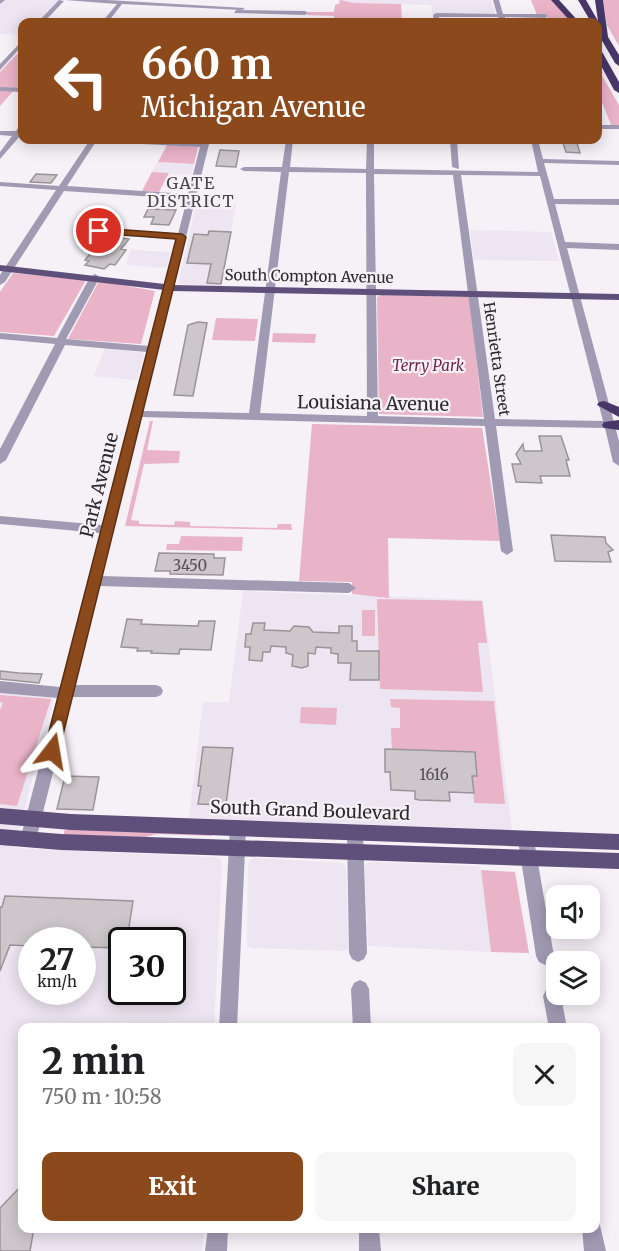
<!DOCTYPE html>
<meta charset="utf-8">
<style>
body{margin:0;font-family:Merriweather,serif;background:#f6f6f6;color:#202124;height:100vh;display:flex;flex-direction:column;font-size:22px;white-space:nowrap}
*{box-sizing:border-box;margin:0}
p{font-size:20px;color:#757577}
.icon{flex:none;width:33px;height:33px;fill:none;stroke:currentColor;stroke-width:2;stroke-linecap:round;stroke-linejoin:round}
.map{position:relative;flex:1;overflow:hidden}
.side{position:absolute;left:18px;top:1023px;width:582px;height:210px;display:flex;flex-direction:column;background:#fff;border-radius:12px;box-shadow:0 3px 15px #0003}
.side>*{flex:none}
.banner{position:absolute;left:18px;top:18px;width:584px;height:126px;border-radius:12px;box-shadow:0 3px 15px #0003;background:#8c491c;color:#fff;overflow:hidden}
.fabs{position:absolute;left:546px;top:885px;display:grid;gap:12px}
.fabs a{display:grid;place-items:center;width:54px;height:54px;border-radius:12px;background:#fff;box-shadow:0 3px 15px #0003;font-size:30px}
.speed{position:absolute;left:18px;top:927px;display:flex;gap:12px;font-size:30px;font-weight:700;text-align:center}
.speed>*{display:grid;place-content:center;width:78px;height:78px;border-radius:50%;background:#fff;box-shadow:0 3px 15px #0003;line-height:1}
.speed small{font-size:15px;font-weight:400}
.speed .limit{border:3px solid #111;border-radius:9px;background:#fff;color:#111}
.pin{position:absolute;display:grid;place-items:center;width:51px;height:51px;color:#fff;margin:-26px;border:3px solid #fff;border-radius:50%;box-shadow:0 2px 6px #0007}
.me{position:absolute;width:66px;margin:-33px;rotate:14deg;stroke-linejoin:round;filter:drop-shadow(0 0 4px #0008)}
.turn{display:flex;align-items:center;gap:21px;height:126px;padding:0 24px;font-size:27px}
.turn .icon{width:78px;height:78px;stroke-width:2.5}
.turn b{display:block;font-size:42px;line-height:51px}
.round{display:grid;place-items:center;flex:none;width:63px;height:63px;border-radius:12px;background:#f6f6f6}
.summary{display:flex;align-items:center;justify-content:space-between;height:102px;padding:0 24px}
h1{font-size:36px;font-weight:800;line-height:45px}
.action{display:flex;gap:12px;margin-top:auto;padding:12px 24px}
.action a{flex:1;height:69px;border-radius:12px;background:#8c491c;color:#fff;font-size:24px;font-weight:800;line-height:69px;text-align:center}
.action a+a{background:#f6f6f6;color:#202124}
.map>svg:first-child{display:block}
.built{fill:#ede5f1;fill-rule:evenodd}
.green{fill:#e9b3c8}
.building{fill:#cdc7cc;stroke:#999498;stroke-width:1.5}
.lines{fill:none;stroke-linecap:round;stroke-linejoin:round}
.minor{fill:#a09ab3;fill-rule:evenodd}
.major{fill:#5e507b;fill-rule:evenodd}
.highway{fill:#473667;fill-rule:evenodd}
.route{fill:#8c491c;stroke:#5b2f12;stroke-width:1.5}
.labels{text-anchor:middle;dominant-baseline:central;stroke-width:4.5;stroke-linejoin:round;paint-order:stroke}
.far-street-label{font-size:15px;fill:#2c2a2c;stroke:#f5f1f7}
.far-park-label{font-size:15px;font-style:italic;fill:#6e2347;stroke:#f5f1f7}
.number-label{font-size:15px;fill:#545154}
.far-neighbourhood-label{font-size:16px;letter-spacing:1.5px;fill:#484449;stroke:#f5f1f7}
.street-label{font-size:18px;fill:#2c2a2c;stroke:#f5f1f7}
</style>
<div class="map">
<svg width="619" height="1251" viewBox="0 0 619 1251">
<rect width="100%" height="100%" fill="#f5f1f7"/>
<g class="built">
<polygon points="0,0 59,0 38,22 22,22 22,35 0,34"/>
<polygon points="338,0 491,0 495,14 432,14 431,5 338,3"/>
<polygon points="158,162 194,164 191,175 152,172"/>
<polygon points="196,205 236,205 220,287 178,284"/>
<polygon points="470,230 551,232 559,261 474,260"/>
<polygon points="131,250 171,252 166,268 126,265"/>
<polygon points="105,348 144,353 137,380 94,376"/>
<polygon points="243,591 483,600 512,830 189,818 203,702 229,702"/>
<path d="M0,693L51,698L53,701L14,848L214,857L221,859L222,864L214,1027L22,1028V1228L204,1229L202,1251H0ZM32,940H82V992H32ZM122,940H172V992H122Z"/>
<polygon points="255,858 343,863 346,868 348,949 343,951 251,948 247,945 248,865 250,860"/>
<polygon points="371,862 480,866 491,952 368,946 365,869 366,864"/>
</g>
<g class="green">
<polygon points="340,0 353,3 401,4 402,22 334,22 334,16 307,15 308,12 334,12 335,5 340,3"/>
<polygon points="531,0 553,0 572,22 550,22 546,15 537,15"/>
<polygon points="603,0 619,0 619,46 607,25"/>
<polygon points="22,53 22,88 16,88 0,106 0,72 17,54"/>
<polygon points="597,67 619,105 619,125 611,125 597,89"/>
<polygon points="167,145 198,147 194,164 158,162"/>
<polygon points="152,172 169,173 159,192 142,191"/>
<polygon points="13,273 86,280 54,336 0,332 0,292"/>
<polygon points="99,281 155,291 141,344 68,339"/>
<polygon points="381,295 469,297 483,417 379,414 377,297"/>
<polygon points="216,318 258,319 255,341 212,340"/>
<polygon points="273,333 316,334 315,343 272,342"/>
<polygon points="150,421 153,421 147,450 180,451 179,463 144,464 131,520 139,521 139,524 174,525 175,521 190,522 190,526 277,528 278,524 291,524 292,530 125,526"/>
<polygon points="312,424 482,428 500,541 388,538 389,598 352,594 352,582 299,581"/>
<polygon points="181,536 243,537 242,551 166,550 167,544 179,544"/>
<polygon points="377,599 482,601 487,643 478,643 483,692 380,689"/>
<rect x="362" y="610" width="13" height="26"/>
<polygon points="0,695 51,699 17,806 0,804 0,710 3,703 0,702"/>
<polygon points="390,699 494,701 505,804 474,803 472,776 477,775 475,752 392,750 391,728 400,728 400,708 391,707"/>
<polygon points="301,707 337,708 336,725 300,723"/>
<polygon points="68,829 212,834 212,836 157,834 138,839 64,836 64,831"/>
<polygon points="481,870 515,872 529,953 491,952"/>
</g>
<g class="building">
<polygon points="562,140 576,140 580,153 566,152"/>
<polygon points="220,150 239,151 236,167 216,166"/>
<polygon points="36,174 57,175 51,183 30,182"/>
<polygon points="148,209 176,210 169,225 151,224 154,217 144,217"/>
<polygon points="209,231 231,232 221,284 207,283 211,264 187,263 194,234 208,235"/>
<polygon points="111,237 129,239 121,249 126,250 115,265 110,264 104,269 85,265 89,261 85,260 94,249 101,250"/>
<polygon points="198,322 207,323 193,396 174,395 188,325"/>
<polygon points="539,436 561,436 569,460 566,460 570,476 540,476 542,483 516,482 512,464 521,464 516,454 523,444 524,451 542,451"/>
<polygon points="551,535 605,537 606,543 613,550 608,552 611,562 555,561"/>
<polygon points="159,553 214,554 214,558 225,558 223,575 170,574 170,571 155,571"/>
<polygon points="127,619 142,620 141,624 164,625 198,626 199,621 215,621 211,650 180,649 179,654 151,653 152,651 137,651 138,648 121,647"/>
<polygon points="253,623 265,623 264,630 290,631 294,626 309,627 313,632 339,633 339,626 352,626 352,641 357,641 357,651 379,651 379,680 350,680 351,663 338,663 338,654 331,653 331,648 316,647 315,654 308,653 308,666 302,668 292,666 293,655 286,653 286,647 271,646 270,652 263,652 262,661 249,660 250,647 245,647 246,634 251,634"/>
<polygon points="0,671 19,673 42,674 39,683 0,679"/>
<polygon points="203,747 233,748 226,805 198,804 201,786 198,786"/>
<polygon points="385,749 475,752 477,776 472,776 474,793 449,792 450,801 419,800 415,799 415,791 391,790 390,772 385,772"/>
<polygon points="65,776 99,777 93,810 57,809"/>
<polygon points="5,896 133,901 127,940 122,940 122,948 82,947 82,940 32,940 32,946 10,945 0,971 0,907 2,907"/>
<polygon points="22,1185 22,1228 34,1228 30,1251 0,1251 0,1208"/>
</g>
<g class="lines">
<g class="minor">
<polygon points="0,0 5,0 0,4"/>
<polygon points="59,0 64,1 44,22 38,22"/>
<polygon points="65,0 107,0 245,8 242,10 122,4 108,22 102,22 117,4"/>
<polygon points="493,0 499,0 503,14 545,14 548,16 545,18 505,17 506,22 500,22 498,17 439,17 440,22 434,22 433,15 436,13 497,14"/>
<polygon points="236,10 305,11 308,13 305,15 234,13"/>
<polygon points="304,18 320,22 302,21"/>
<polygon points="22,41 22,46 0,70 0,64"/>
<polygon points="0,87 22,88 22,92 0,91"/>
<rect x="597" y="125" width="22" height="4"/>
<polygon points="19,126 22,126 22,136 20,136 0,159 0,152 12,136 0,135 0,131 16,131"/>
<path d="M90,140H97L67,186L188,194L200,147L105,142L101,140L202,143L203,140H210L143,411L249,413L281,172L244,171L240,169L244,167H282L286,140H293L290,167L366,169L367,140H374V169L538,172L531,140H538L543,159L619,161V165L544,163L554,199H619V205L555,204L565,242L619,244V250L567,248L619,441V466L613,462L605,428L496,426L513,551L507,555L501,551L485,426L141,417L101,576L349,583L356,588L349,593L99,586L74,685H156L161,687L163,691L161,695L156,697H72L36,840L34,845L28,847L22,845L20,840L57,698L0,693V681L60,687L100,533L0,524V516L102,525L147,352L65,345L6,460L0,464V449L55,344L0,339V333L57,338L90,277L95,274L100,277L66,339L149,346L176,239L82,233L78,230L82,227L178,234L187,199L64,191L5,282L0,285V275L56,190L0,186V182L59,186ZM289,172L366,173L367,416L260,413ZM374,174L453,175L484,419L378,416ZM461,175L540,176L603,421L495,419Z"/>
<polygon points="450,140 457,140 459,169 452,167"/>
<polygon points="238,821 244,823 246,828 237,1028 219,1028 230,828 232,823"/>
<polygon points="355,826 361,828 363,833 367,953 364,959 358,962 352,959 349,953 347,833 349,828"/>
<polygon points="526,833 532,835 534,840 554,956 551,962 545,965 539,962 536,956 518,840 520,835"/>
<polygon points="360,980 366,983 369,989 371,1028 353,1028 351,989 354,983"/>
<polygon points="552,987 556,989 556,994 561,996 567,1028 549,1028 543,996 546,990"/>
<polygon points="596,1219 599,1221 606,1251 584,1251 582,1228 596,1228"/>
<polygon points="208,1228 228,1228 227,1251 205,1251"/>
<polygon points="359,1228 379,1228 381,1251 359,1251"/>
</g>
<g class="major">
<polygon points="0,265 173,285 619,294 619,300 173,291 0,271"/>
<polygon points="0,808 71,814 619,834 619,850 71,830 0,824"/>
<polygon points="0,829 61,834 619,853 619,869 61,850 0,845"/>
</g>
<g class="highway">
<polygon points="551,0 559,0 579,22 571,22"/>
<polygon points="578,0 586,0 598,21 595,0 603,0 608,37 619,55 619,66 615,63 597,32 597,22 591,22"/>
<polygon points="597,47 601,50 619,82 619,93 614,90 597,58"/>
<polygon points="604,401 619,407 619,417 597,405 599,402"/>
<polygon points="619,420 619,430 604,428 602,425 604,422"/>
</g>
</g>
<polygon class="route" points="99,228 182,234 186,237 59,751 57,755 52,757 47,755 44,751 176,239 96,233 95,231"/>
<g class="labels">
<g class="far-street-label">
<text transform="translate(309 276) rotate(1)">South Compton Avenue</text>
<text transform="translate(497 359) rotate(82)">Henrietta Street</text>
</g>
<g class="far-park-label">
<text x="428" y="365">Terry Park</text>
</g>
<g class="number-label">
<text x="190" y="565">3450</text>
<text x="434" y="774">1616</text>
</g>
<g class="far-neighbourhood-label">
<text x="191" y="183">GATE<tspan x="191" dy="18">DISTRICT</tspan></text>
</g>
<g class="street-label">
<text transform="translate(373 403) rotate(1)">Louisiana Avenue</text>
<text transform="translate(99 485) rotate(-76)">Park Avenue</text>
<text transform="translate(310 810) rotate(2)">South Grand Boulevard</text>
</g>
</g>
</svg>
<div class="fabs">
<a><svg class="icon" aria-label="sound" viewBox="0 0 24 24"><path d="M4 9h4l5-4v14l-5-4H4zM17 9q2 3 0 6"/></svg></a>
<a><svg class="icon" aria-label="layers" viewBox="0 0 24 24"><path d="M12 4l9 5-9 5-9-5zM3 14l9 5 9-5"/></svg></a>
</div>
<div class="speed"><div>27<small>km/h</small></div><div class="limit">30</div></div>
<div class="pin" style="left:99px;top:231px;background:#d93025"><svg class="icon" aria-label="arrive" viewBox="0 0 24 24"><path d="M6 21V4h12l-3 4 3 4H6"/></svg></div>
<svg class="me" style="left:52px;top:751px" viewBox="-20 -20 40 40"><path d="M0-17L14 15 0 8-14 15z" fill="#8c491c" stroke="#fff" stroke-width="4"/></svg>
<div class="banner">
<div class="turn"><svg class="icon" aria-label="left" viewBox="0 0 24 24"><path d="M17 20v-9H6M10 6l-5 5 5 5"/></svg><div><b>660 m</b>Michigan Avenue</div></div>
</div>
<section class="side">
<div class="summary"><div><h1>2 min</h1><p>750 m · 10:58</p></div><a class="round"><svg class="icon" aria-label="close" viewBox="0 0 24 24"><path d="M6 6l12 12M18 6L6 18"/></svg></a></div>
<div class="action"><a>Exit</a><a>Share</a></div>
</section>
</div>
